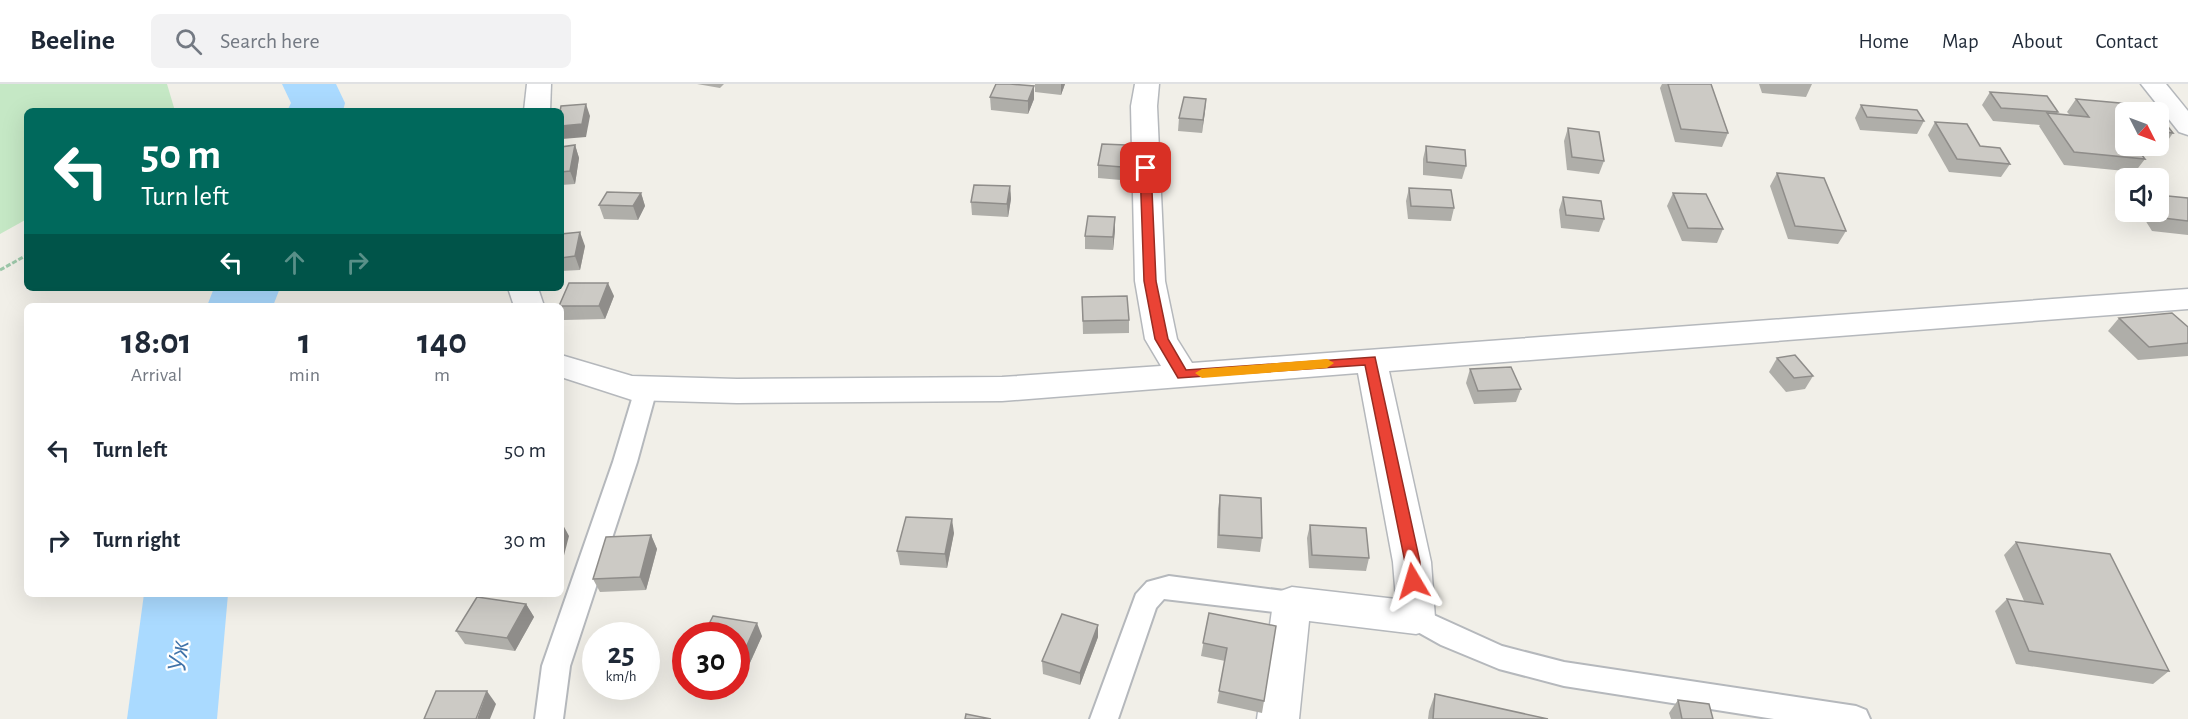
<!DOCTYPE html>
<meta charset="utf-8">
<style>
body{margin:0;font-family:"Alegreya Sans",sans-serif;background:#f2f2f3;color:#1f2937;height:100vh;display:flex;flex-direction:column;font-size:22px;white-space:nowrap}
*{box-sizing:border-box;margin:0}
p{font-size:20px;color:#747a83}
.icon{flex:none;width:33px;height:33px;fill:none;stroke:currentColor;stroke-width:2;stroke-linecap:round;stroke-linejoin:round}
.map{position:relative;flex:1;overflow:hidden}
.details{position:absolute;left:24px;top:219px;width:540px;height:294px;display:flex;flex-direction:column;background:#fff;border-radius:9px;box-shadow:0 6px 24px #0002}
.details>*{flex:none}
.banner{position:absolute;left:24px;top:24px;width:540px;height:183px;border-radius:9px;box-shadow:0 6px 24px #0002;background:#00695c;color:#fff;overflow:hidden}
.needle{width:39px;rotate:132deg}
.fabs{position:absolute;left:2115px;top:18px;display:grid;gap:12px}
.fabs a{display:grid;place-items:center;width:54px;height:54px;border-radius:9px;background:#fff;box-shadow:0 6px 24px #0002;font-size:30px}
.speed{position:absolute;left:582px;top:538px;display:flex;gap:12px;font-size:30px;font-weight:700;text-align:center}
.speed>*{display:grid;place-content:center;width:78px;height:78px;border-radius:50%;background:#fff;box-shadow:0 6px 24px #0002;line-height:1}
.speed small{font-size:15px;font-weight:400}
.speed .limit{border:9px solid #d22;background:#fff;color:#111}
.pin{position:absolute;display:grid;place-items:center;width:51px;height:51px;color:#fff;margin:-26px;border-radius:12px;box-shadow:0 3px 9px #0006}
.me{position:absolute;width:66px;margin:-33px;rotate:353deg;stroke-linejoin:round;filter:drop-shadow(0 0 4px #0008)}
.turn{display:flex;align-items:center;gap:21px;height:126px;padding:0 18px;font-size:27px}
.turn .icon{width:78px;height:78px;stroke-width:2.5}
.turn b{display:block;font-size:42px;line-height:51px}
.lanes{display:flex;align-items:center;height:57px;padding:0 18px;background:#0003;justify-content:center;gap:30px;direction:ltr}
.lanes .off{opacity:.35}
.eta{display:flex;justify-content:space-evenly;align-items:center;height:102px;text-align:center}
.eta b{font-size:36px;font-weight:600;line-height:42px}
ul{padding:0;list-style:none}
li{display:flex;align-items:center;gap:18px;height:90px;padding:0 18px}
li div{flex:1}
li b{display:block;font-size:22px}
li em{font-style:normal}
header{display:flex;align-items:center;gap:36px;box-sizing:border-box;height:84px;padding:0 30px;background:#fff;border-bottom:2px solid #e0e1e3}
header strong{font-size:28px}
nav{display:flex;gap:33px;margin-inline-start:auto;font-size:21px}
.search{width:420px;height:54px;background:#f2f2f3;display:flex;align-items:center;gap:15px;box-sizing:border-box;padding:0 21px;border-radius:9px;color:#747a83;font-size:22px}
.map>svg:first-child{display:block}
.green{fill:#c5e8c5}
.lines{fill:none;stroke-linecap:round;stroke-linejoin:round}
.river{fill:#aadaff;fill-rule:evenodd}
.lane-casing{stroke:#b5b8bc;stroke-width:4}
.street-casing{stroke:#b5b8bc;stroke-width:3}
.path{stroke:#9cc7a9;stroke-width:3;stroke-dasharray:5 2;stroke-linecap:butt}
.lane{fill:#fff;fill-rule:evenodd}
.street{fill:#fff;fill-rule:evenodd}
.wall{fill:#afaea9}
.shaded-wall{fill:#8f8d8a}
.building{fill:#cccac5;stroke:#8f8d8a;stroke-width:1.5}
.route{fill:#ea4335;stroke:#982c22;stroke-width:1.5}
.slow{fill:#f59e0b}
.labels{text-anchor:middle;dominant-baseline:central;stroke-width:4.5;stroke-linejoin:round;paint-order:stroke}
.near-water-label{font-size:28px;font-style:italic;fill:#4174aa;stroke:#fff}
</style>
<header>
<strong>Beeline</strong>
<div class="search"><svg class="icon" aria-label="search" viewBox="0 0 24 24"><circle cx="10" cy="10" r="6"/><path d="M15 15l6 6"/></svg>Search here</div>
<nav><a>Home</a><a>Map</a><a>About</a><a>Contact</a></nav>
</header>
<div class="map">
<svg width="2188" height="635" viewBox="0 0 2188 635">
<rect width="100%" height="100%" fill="#f1efe8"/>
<polygon class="green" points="0,0 167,0 175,27 27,27 27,135 0,150"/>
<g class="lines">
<g class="river">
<polygon points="282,0 336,0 345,19 343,27 287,27 291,19"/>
<polygon points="214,204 280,204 273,222 207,222"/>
<polygon points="144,510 228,510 217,635 127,635"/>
</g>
<g class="lane-casing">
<g id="lane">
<polygon points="646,297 654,299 657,305 637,378 570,582 563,635 535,635 542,582 613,378 635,305 638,299"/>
<polygon points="1169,492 1292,508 1301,511 1305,519 1301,527 1292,530 1164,515 1156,524 1118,635 1090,635 1136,510 1147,498"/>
<polygon points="1416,523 1502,562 1564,578 1856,622 1866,626 1870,635 1774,635 1564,602 1499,585 1441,561 1407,542 1403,534 1407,526"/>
</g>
</g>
<g class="street-casing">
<g id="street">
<polygon points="527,0 551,0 550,27 524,27"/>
<polygon points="1135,0 1159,0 1157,22 1165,197 1177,255 1192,279 2188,205 2188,225 1389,287 1431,478 1435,534 1430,546 1416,550 1309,537 1299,635 1257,635 1273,519 1278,508 1292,503 1396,515 1393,478 1358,289 1002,317 737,319 632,316 561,293 561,271 632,292 737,295 1002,293 1161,282 1145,255 1135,197 1131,22"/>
<polygon points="2141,0 2166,0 2188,27 2188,51 2179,48"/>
<polygon points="508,204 538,204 544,222 514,222"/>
</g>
</g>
<polyline class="path" points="0,186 27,171"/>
<use href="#lane" class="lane"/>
<use href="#street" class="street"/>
</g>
<g class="wall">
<polygon points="697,0 724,0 720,4"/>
<polygon points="1035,0 1065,0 1061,11 1035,8"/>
<polygon points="1662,0 1711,0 1728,49 1722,63 1675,58 1660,4"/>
<polygon points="1759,0 1812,0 1806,13 1762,9"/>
<polygon points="1990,8 2058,28 2057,30 2070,31 2067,28 2076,15 2126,28 2126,62 2145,75 2135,88 2064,81 2039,42 2040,41 1993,37 1982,21"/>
<polygon points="990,13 1034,15 1028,30 991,26"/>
<polygon points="1206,15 1202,49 1178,47 1179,34"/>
<polygon points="1861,21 1924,37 1917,50 1860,46 1855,34"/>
<polygon points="2158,30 2173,49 2164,62 2158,61"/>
<polygon points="1935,38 2010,80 2001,93 1949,88 1928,51"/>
<polygon points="1568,44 1604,77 1599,90 1567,86 1564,57"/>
<polygon points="575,61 579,74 575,100 561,101 561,63"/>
<polygon points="1426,62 1466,82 1462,95 1423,91 1423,75"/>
<polygon points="1126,74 1121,96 1098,94 1098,81"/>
<polygon points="1777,89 1846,147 1838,160 1788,155 1770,102"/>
<polygon points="1010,102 1011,115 1008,133 972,131 971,118"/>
<polygon points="1409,104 1454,124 1451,137 1408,135 1406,117"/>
<polygon points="641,109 645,122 638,136 604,135 599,121"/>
<polygon points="1673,109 1723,145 1717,159 1682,157 1667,122"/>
<polygon points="1563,113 1604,135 1599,148 1561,144 1559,126"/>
<polygon points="2188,114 2188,151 2152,147 2140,128 2158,128"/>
<polygon points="1115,146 1113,166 1085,165 1085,152"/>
<polygon points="561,150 585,162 580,186 561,187"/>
<polygon points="614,212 605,235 564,236 561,228 561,222"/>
<polygon points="1082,213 1129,236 1129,249 1083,250"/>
<polygon points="2119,234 2188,243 2188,272 2138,276 2108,247"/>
<polygon points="1777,274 1813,292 1805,305 1786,308 1769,288"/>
<polygon points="1470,285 1521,305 1516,318 1474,320 1466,299"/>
<polygon points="1220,411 1262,454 1260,468 1217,464 1218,425"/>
<polygon points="1310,441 1369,474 1366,487 1309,484 1307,454"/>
<polygon points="954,449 947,484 900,481 897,467"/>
<polygon points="651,451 657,465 646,506 600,508 593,495"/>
<polygon points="2016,458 2169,587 2153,600 2016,580 1995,527 2007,515 2024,517 2004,471"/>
<polygon points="526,520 534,533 515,567 465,560 456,547"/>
<polygon points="1209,529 1264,617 1262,629 1217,619 1225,577 1201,572"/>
<polygon points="1098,541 1098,553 1080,601 1043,590 1042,577"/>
<polygon points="736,552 762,552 744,592 736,591"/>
<polygon points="1435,610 1548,635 1428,635 1429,627"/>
<polygon points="1678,616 1713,635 1671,635 1669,629"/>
</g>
<g class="shaded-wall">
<polygon points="1061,0 1065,0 1061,11"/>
<polygon points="1034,2 1034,15 1028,30 1028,17"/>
<polygon points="1206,15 1205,28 1202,49 1203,36"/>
<polygon points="586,20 590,32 586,53 562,55 561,42"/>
<polygon points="575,61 579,74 575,100 570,87"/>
<polygon points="1126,61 1126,74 1121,96 1122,83"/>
<polygon points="1010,102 1011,115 1008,133 1007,120"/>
<polygon points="641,109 645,122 638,136 633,122"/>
<polygon points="1115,133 1115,146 1113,166 1113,153"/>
<polygon points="580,148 585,162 580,186 575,172"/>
<polygon points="608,199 614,212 605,235 599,222"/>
<polygon points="952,435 954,449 947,484 945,470"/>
<polygon points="562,439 569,452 561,483 561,444"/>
<polygon points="651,451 657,465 646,506 640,493"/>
<polygon points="288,510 300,510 289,512"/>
<polygon points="526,520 534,533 515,567 507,554"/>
<polygon points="757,539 762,552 744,592 739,579"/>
<polygon points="1098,541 1098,553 1080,601 1080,589"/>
<polygon points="487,607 496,620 490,635 477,635"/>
</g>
<g class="building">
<polygon points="996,0 1010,0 1034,2 1028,17 990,13"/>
<polygon points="1668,0 1711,0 1728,49 1681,45"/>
<polygon points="1990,8 2047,12 2058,28 2001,24"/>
<polygon points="1184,13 1206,15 1203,36 1179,34"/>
<polygon points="2076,15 2153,22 2158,28 2126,28 2126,44 2122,44 2126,49 2126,62 2135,62 2145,75 2074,68 2047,29 2089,33"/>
<polygon points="586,20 582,40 561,42 561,27 560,27 561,22"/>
<polygon points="1861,21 1917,26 1924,37 1867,33"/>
<polygon points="2158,30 2173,49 2158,47"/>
<polygon points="1935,38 1967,40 1980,62 2000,64 2010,80 1957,75"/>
<polygon points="1568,44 1599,48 1604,77 1572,73"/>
<polygon points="1102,60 1126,61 1122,83 1098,81"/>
<polygon points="575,61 570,87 561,88 561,63"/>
<polygon points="1426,62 1465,66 1466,82 1427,78"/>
<polygon points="1777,89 1824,94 1846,147 1795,142"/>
<polygon points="974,101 1010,102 1007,120 971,118"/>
<polygon points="1409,104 1451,106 1454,124 1411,122"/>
<polygon points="607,108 641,109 633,122 599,121"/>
<polygon points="1673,109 1706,110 1723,145 1688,144"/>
<polygon points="2158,111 2188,114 2188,137 2163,134 2158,127"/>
<polygon points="1563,113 1601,117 1604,135 1566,131"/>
<polygon points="1088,132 1115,133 1113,153 1085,152"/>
<polygon points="580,148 575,172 561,174 561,150"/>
<polygon points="569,199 608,199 599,222 559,222"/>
<polygon points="1127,212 1129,236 1083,237 1082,213"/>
<polygon points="2172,229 2188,243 2188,259 2149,263 2119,234"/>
<polygon points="1795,271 1813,292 1794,294 1777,274"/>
<polygon points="1511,283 1521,305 1478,307 1470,285"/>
<polygon points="1220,411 1261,414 1262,454 1219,451"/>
<polygon points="906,433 952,435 945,470 897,467"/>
<polygon points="1310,441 1366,444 1369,474 1312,471"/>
<polygon points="651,451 640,493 593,495 606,453"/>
<polygon points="2016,458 2110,470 2169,587 2029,567 2007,515 2043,520"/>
<polygon points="477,513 526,520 507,554 456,547"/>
<polygon points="1209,529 1276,542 1264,617 1219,607 1227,564 1203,559"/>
<polygon points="1062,530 1098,541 1080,589 1042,577"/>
<polygon points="713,532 757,539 739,579 736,579 736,552 703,552"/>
<polygon points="436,607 487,607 476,635 424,635"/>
<polygon points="1435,610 1548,635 1433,635"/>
<polygon points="1678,616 1709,620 1713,635 1682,635"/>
<polygon points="966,630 991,635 965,635"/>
</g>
<polygon class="route" points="1146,80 1151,84 1156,197 1168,255 1186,286 1375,273 1420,478 1419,502 1413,503 1406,497 1405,478 1365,281 1178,294 1155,255 1144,197 1140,84"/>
<polygon class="slow" points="1327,275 1334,279 1327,284 1202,294 1195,289 1202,285"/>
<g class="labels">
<g class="near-water-label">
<text transform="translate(179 572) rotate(-84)">Уж</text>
</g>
</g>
</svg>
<div class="fabs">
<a><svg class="needle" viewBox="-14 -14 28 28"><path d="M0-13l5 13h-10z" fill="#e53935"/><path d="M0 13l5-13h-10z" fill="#747a83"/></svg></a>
<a><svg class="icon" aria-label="sound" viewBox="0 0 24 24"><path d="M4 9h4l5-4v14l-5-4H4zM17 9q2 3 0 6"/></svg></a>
</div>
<div class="speed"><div>25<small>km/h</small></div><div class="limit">30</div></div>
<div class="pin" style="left:1146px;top:84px;background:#d93025"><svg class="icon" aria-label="arrive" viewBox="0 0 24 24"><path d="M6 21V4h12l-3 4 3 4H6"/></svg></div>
<svg class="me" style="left:1413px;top:497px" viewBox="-20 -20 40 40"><path d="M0-17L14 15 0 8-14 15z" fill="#ea4335" stroke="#fff" stroke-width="4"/></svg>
<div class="banner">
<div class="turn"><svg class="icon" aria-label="left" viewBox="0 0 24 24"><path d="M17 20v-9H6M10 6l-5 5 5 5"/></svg><div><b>50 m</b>Turn left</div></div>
<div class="lanes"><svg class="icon" aria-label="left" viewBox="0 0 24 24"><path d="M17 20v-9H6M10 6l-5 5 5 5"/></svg><svg class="icon off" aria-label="ahead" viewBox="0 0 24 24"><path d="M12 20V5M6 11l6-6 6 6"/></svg><svg class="icon off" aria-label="right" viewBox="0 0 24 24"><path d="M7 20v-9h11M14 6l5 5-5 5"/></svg></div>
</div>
<section class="details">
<div class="eta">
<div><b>18:01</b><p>Arrival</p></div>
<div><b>1</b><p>min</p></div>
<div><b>140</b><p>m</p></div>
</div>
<ul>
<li><svg class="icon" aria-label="left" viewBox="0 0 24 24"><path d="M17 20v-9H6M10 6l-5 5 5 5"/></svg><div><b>Turn left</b></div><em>50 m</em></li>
<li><svg class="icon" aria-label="right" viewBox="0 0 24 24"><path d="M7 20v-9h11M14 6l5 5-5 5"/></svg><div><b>Turn right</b></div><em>30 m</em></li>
</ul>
</section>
</div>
